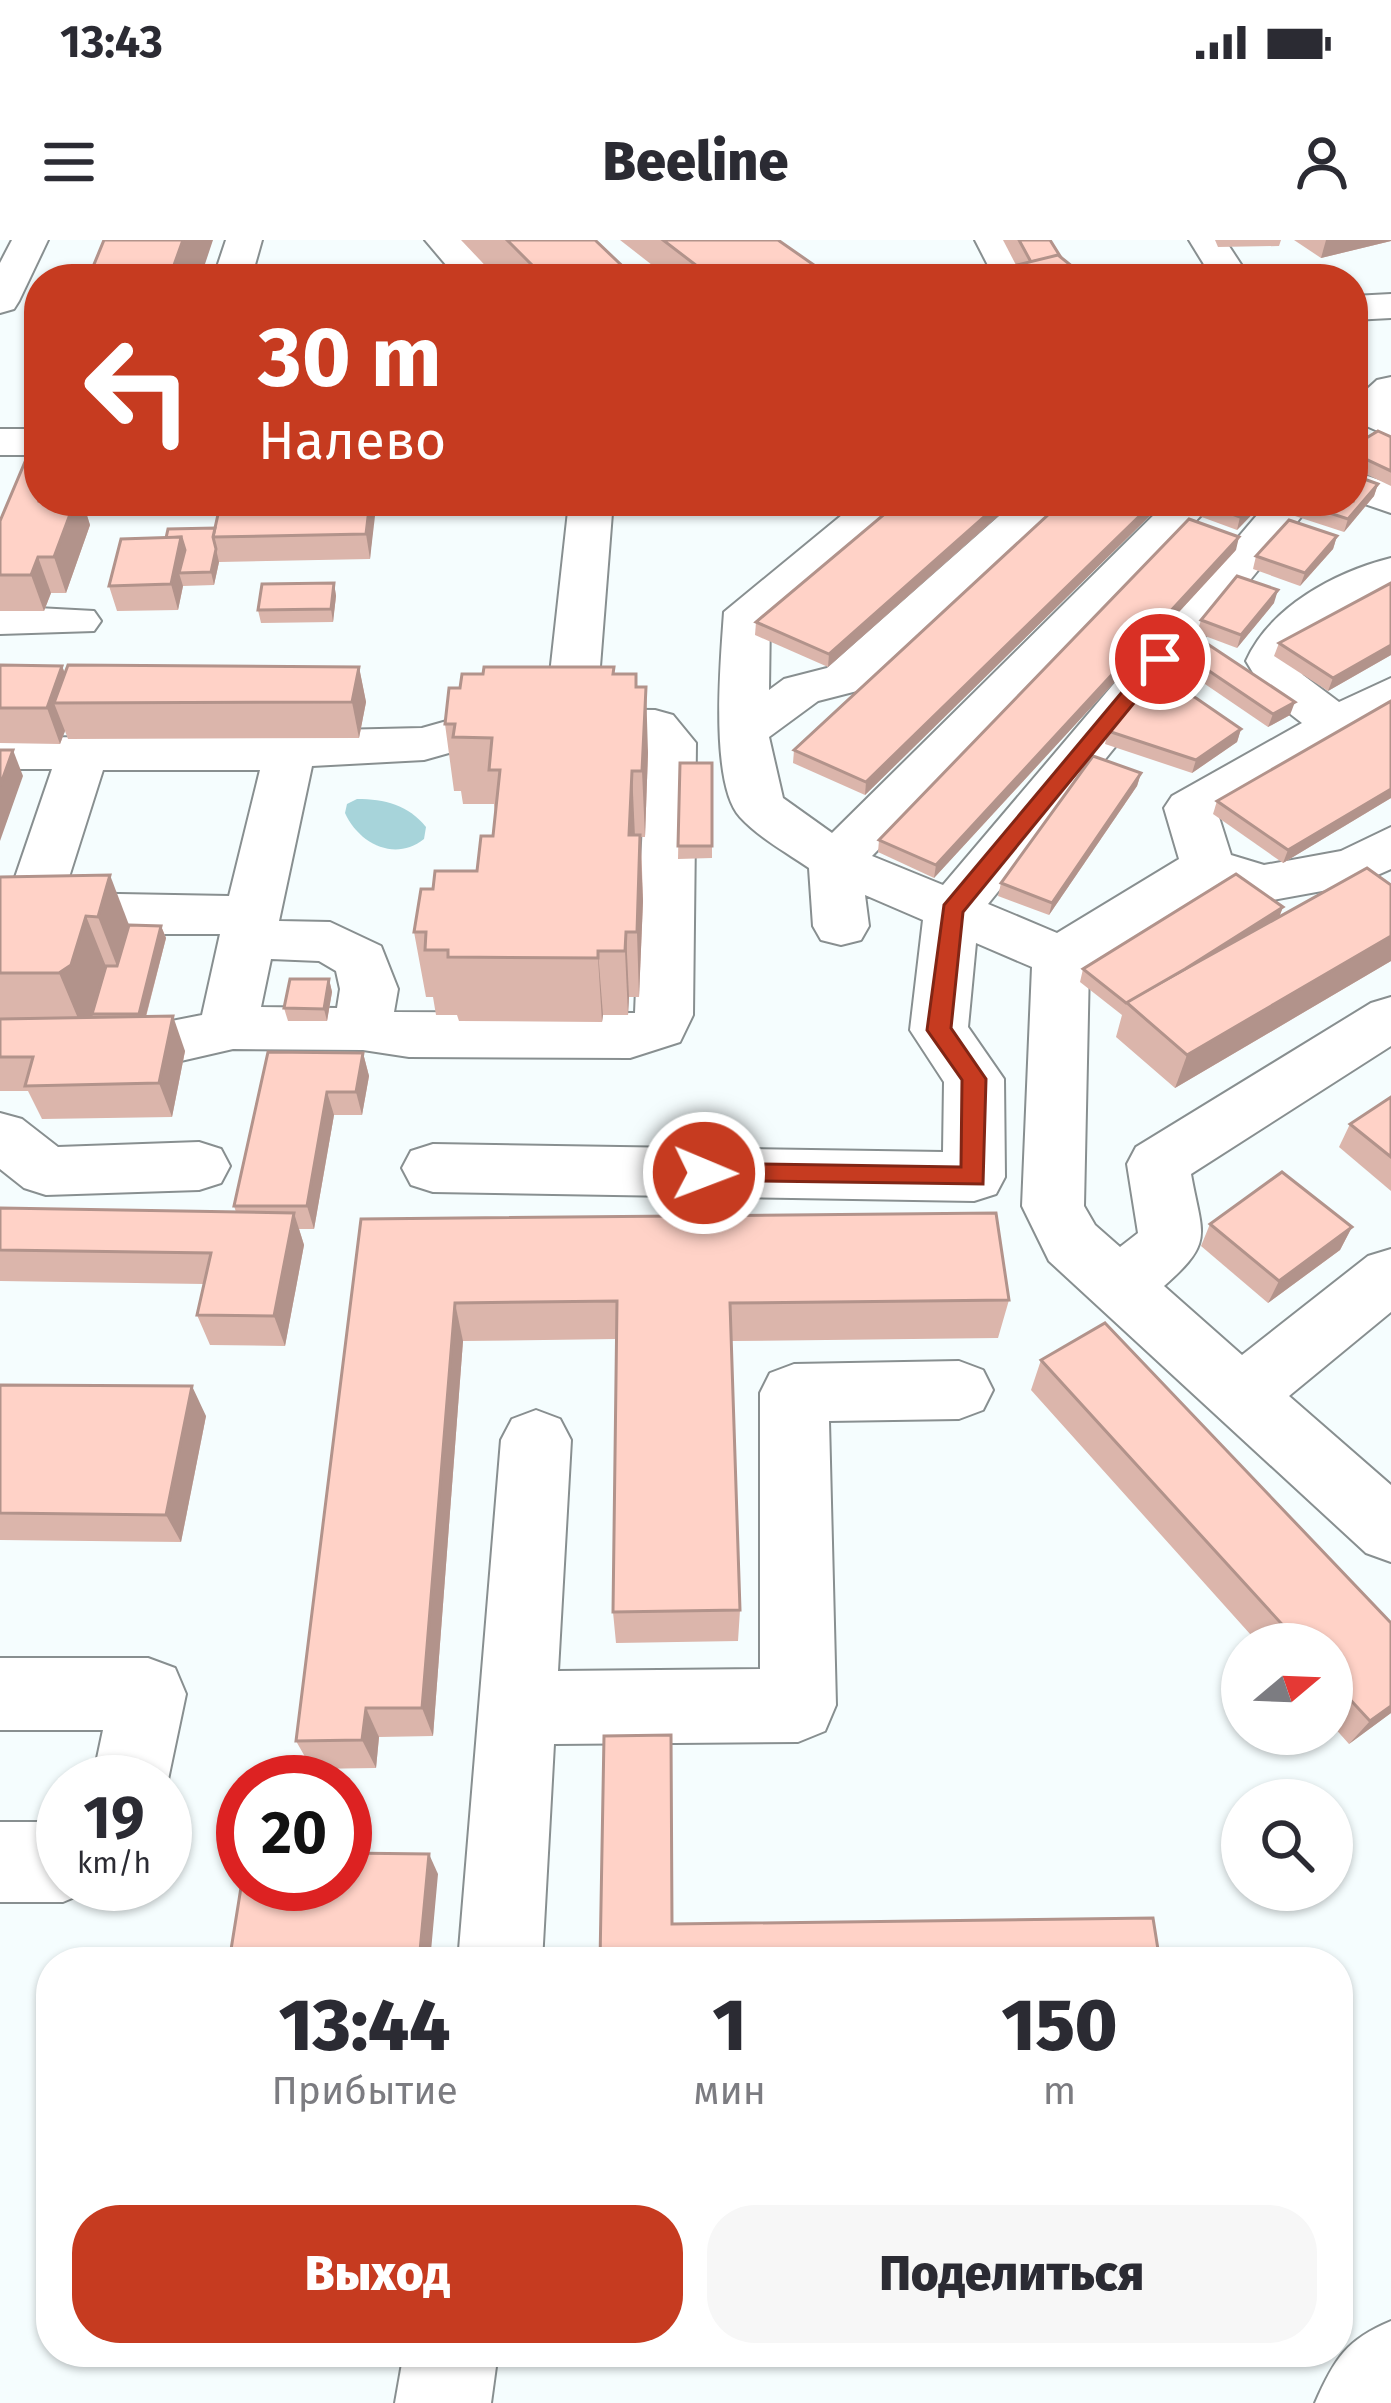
<!DOCTYPE html>
<html lang="ru">
<meta charset="utf-8">
<style>
body{margin:0;font-family:"Fira Sans",sans-serif;background:#f7f7f7;color:#2b2b33;height:100vh;display:flex;flex-direction:column;font-size:45px;white-space:nowrap}
*{box-sizing:border-box;margin:0}
p{font-size:39px;color:#7c7c81}
.icon{flex:none;width:66px;height:66px;fill:none;stroke:currentColor;stroke-width:2;stroke-linecap:round;stroke-linejoin:round}
.map{position:relative;flex:1;overflow:hidden}
.details{position:absolute;left:36px;top:1707px;width:1317px;height:420px;display:flex;flex-direction:column;background:#fff;border-radius:48px;box-shadow:0 3px 9px #0004}
.details>*{flex:none}
.guide{position:absolute;left:24px;top:24px;width:1344px;height:252px;border-radius:48px;box-shadow:0 3px 9px #0004;background:#c63b20;color:#fff;overflow:hidden}
.needle{width:78px;rotate:71deg}
.fabs{position:absolute;left:1221px;top:1383px;display:grid;gap:24px}
.fabs a{display:grid;place-items:center;width:132px;height:132px;border-radius:50%;background:#fff;box-shadow:0 3px 9px #0004;font-size:60px}
.speed{position:absolute;left:36px;top:1515px;display:flex;gap:24px;font-size:60px;font-weight:700;text-align:center}
.speed>*{display:grid;place-content:center;width:156px;height:156px;border-radius:50%;background:#fff;box-shadow:0 3px 9px #0004;line-height:1}
.speed small{font-size:30px;font-weight:400}
.speed .limit{border:18px solid #d22;background:#fff;color:#111}
.pin{position:absolute;display:grid;place-items:center;width:102px;height:102px;color:#fff;margin:-51px;border:6px solid #fff;border-radius:50%;box-shadow:0 3px 12px #0007}
.me{position:absolute;width:132px;margin:-66px;rotate:91deg;stroke-linejoin:round;filter:drop-shadow(0 0 9px #0008)}
.turn{display:flex;align-items:center;gap:42px;height:252px;padding:0 36px;font-size:54px}
.turn .icon{width:156px;height:156px;stroke-width:2.5}
.turn b{display:block;font-size:84px;line-height:102px}
.eta{display:flex;justify-content:space-evenly;align-items:center;height:204px;text-align:center}
.eta b{font-size:72px;font-weight:800;line-height:84px}
.button{display:flex;gap:24px;margin-top:auto;padding:24px 36px}
.button a{flex:1;height:138px;border-radius:48px;background:#c63b20;color:#fff;font-size:48px;font-weight:800;line-height:138px;text-align:center}
.button a+a{background:#f7f7f7;color:#2b2b33}
.status{display:flex;justify-content:space-between;align-items:center;height:84px;padding:0 60px;background:#fff;direction:ltr}
.status svg{height:33px;fill:currentColor}
header{display:flex;justify-content:space-between;align-items:center;height:156px;padding:0 36px;background:#fff;font-size:54px;font-weight:800}
.map>svg:first-child{display:block}
.green{fill:#a7d4da}
.lines{fill:none;stroke-linecap:round;stroke-linejoin:round}
.minor-casing{stroke:#888f90;stroke-width:4}
.minor{fill:#fff;fill-rule:evenodd}
.wall{fill:#dbb5ab}
.shaded-wall{fill:#b2938b}
.building{fill:#ffd2c7;stroke:#b2938b;stroke-width:3}
.route{fill:#c63b20;stroke:#812615;stroke-width:3}
</style>
<div class="status"><b>13:43</b><svg viewBox="0 0 49 12"><path d="M0 12V9h3v3zM5 12V6h3v6zM10 12V3h3v9zM15 12V0h3v12zM26 1h20v11H26zM47 4h2v5h-2z"/></svg></div>
<header><svg class="icon" aria-label="menu" viewBox="0 0 24 24"><path d="M4 6h16M4 12h16M4 18h16"/></svg>Beeline<svg class="icon" aria-label="person" viewBox="0 0 24 24"><circle cx="12" cy="8" r="4"/><path d="M4 21q1-7 8-7t8 7"/></svg></header>
<div class="map">
<svg width="1391" height="2163" viewBox="0 0 1391 2163">
<rect width="100%" height="100%" fill="#f5fdfe"/>
<path class="green" d="M357,559C385,559 408,565 426,587L424,599C395,622 359,604 345,573L347,564Z"/>
<g class="lines">
<g class="minor-casing">
<g id="minor">
<polygon points="12,0 48,0 19,61 14,69 0,73 0,23"/>
<polygon points="226,0 262,0 251,39 213,39"/>
<polygon points="425,0 463,0 498,39 458,39"/>
<polygon points="975,0 1011,0 1033,39 995,39"/>
<polygon points="1189,0 1225,0 1248,35 1245,39 1213,39"/>
<polygon points="1391,54 1391,78 1353,80 1353,56"/>
<polygon points="1391,137 1391,197 1353,180 1353,162 1377,140"/>
<rect x="0" y="189" width="39" height="26"/>
<polygon points="1353,231 1391,244 1391,273 1353,260"/>
<polygon points="575,261 621,261 612,273 598,452 590,463 573,467 556,463 548,452 568,271"/>
<path d="M859,261H908L770,376L769,450L784,439L827,428L1016,261H1064L861,450L818,461L769,497L783,558L832,593L1168,261H1215L872,616L943,645L1269,261H1314L988,664L1057,693L1179,619L1164,568L1172,556L1302,483L1267,456L1246,421C1270,367 1335,332 1391,318V350C1356,367 1310,383 1294,421L1303,435L1339,462L1391,438V474L1218,574L1231,615L1264,625L1341,611L1391,587V629L1355,645L1262,662L1214,647L1089,726L1084,966L1095,985L1120,1007L1138,993L1127,924L1136,907L1371,763L1391,757V806L1191,934C1202,996 1215,1001 1164,1046L1242,1115L1368,1016L1391,1009V1072L1289,1156L1391,1245V1322L1366,1313L1049,1021L1022,966L1032,727L976,703L968,787L1004,839L1005,937L996,954L974,961L433,952L411,945L402,928L411,911L433,904L943,912L944,842L910,790L923,680L865,655L869,686L861,700L841,705L821,700L813,686L809,628C787,613 758,597 740,577C709,543 721,418 724,372Z"/>
<polygon points="0,366 94,371 101,381 94,391 0,394"/>
<path d="M493,468L655,470L673,475L696,503L693,775L680,802L630,818L409,817L363,810L233,809L146,829L0,827V783L146,786L202,775L220,694H64L21,677L10,652L52,529H0V497L289,498L336,490L422,488ZM495,500L641,502L646,506L635,773L394,772L398,749L381,706L330,682L279,681L312,526L424,520ZM103,530H260L229,656L64,653ZM271,719L319,721L336,731L340,749L337,768L261,767Z"/>
<polygon points="0,873 22,879 58,907 199,902 221,909 230,926 221,943 199,950 46,955 24,948 0,929"/>
<polygon points="959,1121 983,1130 993,1150 983,1170 959,1179 829,1181 836,1465 825,1491 798,1502 554,1504 542,1722 458,1722 501,1200 512,1179 536,1170 560,1179 571,1200 558,1431 760,1429 760,1153 770,1133 794,1124"/>
<polygon points="0,1418 148,1418 175,1428 186,1454 165,1554 165,1542 92,1542 103,1490 0,1490"/>
<polygon points="0,1582 63,1582 63,1644 94,1644 91,1650 63,1662 0,1662"/>
<path d="M1391,2081V2163H1315C1334,2119 1347,2099 1391,2081Z"/>
<polygon points="404,2112 498,2112 491,2163 395,2163"/>
</g>
</g>
<use href="#minor" class="minor"/>
</g>
<g class="wall">
<polygon points="461,0 595,0 636,39 498,39"/>
<polygon points="620,0 778,0 834,39 670,39"/>
<polygon points="1003,0 1050,0 1060,17 1016,25"/>
<polygon points="1215,0 1281,0 1279,6 1218,7"/>
<polygon points="1294,0 1391,0 1391,1 1321,18"/>
<polygon points="1391,197 1391,246 1353,228 1353,206"/>
<polygon points="1378,244 1374,256 1344,292 1295,276 1299,263"/>
<polygon points="39,261 86,261 84,266 90,285 66,353 51,353 44,371 0,371 0,281"/>
<polygon points="115,261 215,261 211,276 120,276"/>
<polygon points="221,261 406,261 405,272 374,272 370,319 219,322 214,345 183,346 178,370 117,371 109,346 166,298 215,288"/>
<polygon points="900,261 1015,261 828,427 755,395 756,382"/>
<polygon points="1063,261 1165,261 865,555 793,523 794,510"/>
<polygon points="1265,261 1237,290 1199,276 1202,263"/>
<polygon points="1337,296 1333,309 1300,346 1253,329 1256,316"/>
<polygon points="1236,310 934,638 878,612 879,600"/>
<polygon points="334,343 336,356 333,382 261,383 258,370"/>
<polygon points="1391,343 1391,415 1328,451 1274,416 1279,403"/>
<polygon points="1274,363 1237,408 1197,393 1201,380"/>
<polygon points="1181,412 1290,475 1268,487 1177,425"/>
<polygon points="0,425 62,426 65,433 359,427 366,462 359,498 68,499 65,491 60,504 0,503"/>
<polygon points="614,434 636,447 648,513 645,597 641,597 643,661 639,757 629,757 628,775 603,775 602,782 459,781 457,775 436,775 433,757 426,757 414,692 433,649 477,631 493,596 495,575 494,564 463,564 461,551 454,551 445,484"/>
<polygon points="1391,461 1391,558 1283,623 1213,574 1217,561"/>
<polygon points="1241,489 1237,502 1192,533 1105,504 1108,491"/>
<polygon points="680,523 712,523 712,618 678,619"/>
<polygon points="1141,533 1137,546 1049,675 998,656 1001,643"/>
<polygon points="0,637 129,685 161,686 166,698 146,777 185,811 172,877 42,879 28,851 0,851"/>
<polygon points="1391,645 1391,721 1175,848 1116,797 1122,775 1080,742 1083,729 1283,667 1279,677"/>
<polygon points="329,739 332,752 327,781 288,781 284,768"/>
<polygon points="268,812 363,813 369,836 362,875 334,875 314,989 299,989 304,1005 285,1106 210,1105 197,1075 204,1044 0,1041 0,968 236,972 234,966"/>
<polygon points="1391,857 1391,951 1339,907 1350,884"/>
<polygon points="361,979 1009,1060 998,1098 731,1101 740,1370 738,1401 616,1403 613,1372 616,1099 463,1101 433,1496 379,1497 376,1528 312,1529 296,1501"/>
<polygon points="1210,984 1352,987 1340,1010 1268,1063 1201,1006"/>
<polygon points="1041,1120 1391,1383 1391,1473 1349,1504 1332,1485 1332,1404 1259,1404 1031,1150"/>
<polygon points="0,1145 206,1176 181,1302 0,1300"/>
</g>
<g class="shaded-wall">
<polygon points="183,0 213,0 200,39 169,39"/>
<polygon points="1326,0 1391,0 1391,1 1321,18"/>
<polygon points="1378,244 1374,256 1344,292 1348,279"/>
<polygon points="69,261 86,261 84,266 90,285 66,353 54,317"/>
<polygon points="208,261 215,261 211,276"/>
<polygon points="370,261 372,261 375,276 370,319 366,294"/>
<polygon points="1002,261 1015,261 828,427 829,414"/>
<polygon points="1155,261 1165,261 865,555 866,542"/>
<polygon points="1256,261 1265,261 1237,290 1240,277"/>
<polygon points="1337,296 1333,309 1300,346 1305,333"/>
<polygon points="181,297 188,322 179,333 183,346 178,370 171,344"/>
<polygon points="1239,297 1236,310 934,638 936,625"/>
<polygon points="216,309 219,322 214,345 211,332"/>
<polygon points="38,317 51,353 44,371 31,335"/>
<polygon points="334,343 336,356 333,382 331,369"/>
<polygon points="1278,350 1274,363 1237,408 1241,395"/>
<polygon points="1391,405 1391,415 1328,451 1333,438"/>
<polygon points="62,426 75,461 54,463 65,491 60,504 47,468"/>
<polygon points="359,427 366,462 359,498 352,462"/>
<polygon points="646,447 648,513 645,597 642,531"/>
<polygon points="1295,462 1290,475 1268,487 1273,474"/>
<polygon points="1241,489 1237,502 1192,533 1196,520"/>
<polygon points="13,510 23,536 0,601 0,546"/>
<polygon points="632,531 635,597 629,595"/>
<polygon points="1141,533 1137,546 1049,675 1052,663"/>
<polygon points="1391,549 1391,558 1283,623 1288,610"/>
<polygon points="640,595 643,661 639,757 637,692"/>
<polygon points="110,635 134,698 122,739 98,677"/>
<polygon points="1283,667 1278,680 1129,765"/>
<polygon points="86,676 111,739 92,774 97,786 85,795 59,733"/>
<polygon points="161,686 166,698 143,787 139,774"/>
<polygon points="626,692 629,757 628,775 625,711"/>
<polygon points="1391,696 1391,721 1175,848 1187,815"/>
<polygon points="598,711 603,775 602,782 598,718"/>
<polygon points="329,739 332,752 327,781 324,769"/>
<polygon points="173,776 185,811 172,877 159,843"/>
<polygon points="363,813 369,836 362,875 356,852"/>
<polygon points="327,852 334,875 314,989 307,966"/>
<polygon points="294,973 304,1005 285,1106 274,1076"/>
<polygon points="1352,987 1340,1010 1268,1063 1279,1041"/>
<polygon points="455,1063 463,1101 433,1496 422,1468"/>
<polygon points="192,1146 206,1176 181,1302 166,1275"/>
<polygon points="1391,1466 1391,1473 1349,1504 1370,1481"/>
<polygon points="366,1468 379,1497 376,1528 362,1500"/>
<polygon points="429,1614 438,1634 430,1722 419,1722"/>
</g>
<g class="building">
<polygon points="104,0 183,0 169,39 88,39"/>
<polygon points="507,0 595,0 636,39 546,39"/>
<polygon points="663,0 778,0 834,39 714,39"/>
<polygon points="1019,0 1050,0 1060,16 1031,22"/>
<polygon points="1058,15 1088,39 960,39"/>
<polygon points="38,191 39,261 75,261 54,317 38,317 31,335 0,335 0,281"/>
<polygon points="1378,191 1391,197 1391,231 1353,213 1353,206"/>
<polygon points="1353,235 1378,244 1348,279 1299,263 1300,261 1353,261"/>
<polygon points="221,261 370,261 366,294 213,297"/>
<polygon points="900,261 1002,261 829,414 756,382"/>
<polygon points="1063,261 1155,261 866,542 794,510"/>
<polygon points="1204,261 1256,261 1240,277 1202,263"/>
<polygon points="1189,279 1239,297 936,625 879,600"/>
<polygon points="1289,280 1337,296 1305,333 1256,316"/>
<polygon points="215,288 213,297 216,309 211,332 179,333 185,310 181,297 166,298 168,289"/>
<polygon points="181,297 171,344 109,346 121,299"/>
<polygon points="1237,336 1278,350 1241,395 1201,380"/>
<polygon points="334,343 331,369 258,370 262,344"/>
<polygon points="1391,343 1391,405 1333,438 1279,403"/>
<polygon points="1203,401 1295,462 1273,474 1181,412"/>
<polygon points="0,425 62,426 47,468 0,468"/>
<polygon points="68,425 359,427 352,462 54,463"/>
<polygon points="484,427 614,427 613,434 636,434 636,447 646,447 642,531 632,531 629,595 640,595 637,692 626,692 625,711 598,711 598,718 448,717 448,710 425,710 426,692 414,692 421,649 433,649 435,631 477,631 481,596 493,596 500,530 489,530 492,498 453,497 455,484 445,484 449,448 460,448 462,434 483,434"/>
<polygon points="1151,437 1196,458 1241,489 1196,520 1108,491"/>
<polygon points="1391,461 1391,549 1288,610 1217,561"/>
<polygon points="0,510 13,510 0,546"/>
<polygon points="1093,516 1141,533 1052,663 1001,643"/>
<polygon points="680,523 712,523 712,606 678,606"/>
<polygon points="1367,628 1391,645 1391,696 1187,815 1126,762"/>
<polygon points="1236,634 1283,667 1185,729 1126,763 1083,729"/>
<polygon points="110,635 98,677 86,676 71,725 59,733 0,733 0,637"/>
<polygon points="129,685 161,686 139,774 92,774 106,726 117,726"/>
<polygon points="290,739 329,739 324,769 284,768"/>
<polygon points="173,776 159,843 25,846 33,817 0,817 0,779"/>
<polygon points="268,812 363,813 356,852 327,852 307,966 234,966"/>
<polygon points="1391,857 1391,917 1350,884"/>
<polygon points="1282,932 1352,987 1279,1041 1210,984"/>
<polygon points="0,968 294,973 274,1076 197,1075 211,1013 0,1010"/>
<polygon points="996,973 1009,1060 730,1063 740,1370 613,1372 617,1061 455,1063 422,1468 366,1468 362,1500 296,1501 361,979"/>
<polygon points="1105,1083 1391,1383 1391,1466 1370,1481 1332,1440 1332,1404 1300,1404 1041,1120"/>
<polygon points="0,1145 192,1146 166,1275 0,1273"/>
<polygon points="671,1495 672,1684 1153,1678 1160,1722 600,1722 604,1496"/>
<polygon points="345,1613 429,1614 419,1722 229,1722 243,1635 243,1644 345,1644"/>
</g>
<polygon class="route" points="1153,415 1170,419 963,672 951,788 986,839 983,944 694,940 691,933 704,923 961,927 962,840 927,790 944,665"/>
</svg>
<div class="fabs">
<a><svg class="needle" viewBox="-14 -14 28 28"><path d="M0-13l5 13h-10z" fill="#e53935"/><path d="M0 13l5-13h-10z" fill="#7c7c81"/></svg></a>
<a><svg class="icon" aria-label="search" viewBox="0 0 24 24"><circle cx="10" cy="10" r="6"/><path d="M15 15l6 6"/></svg></a>
</div>
<div class="speed"><div>19<small>km/h</small></div><div class="limit">20</div></div>
<div class="pin" style="left:1160px;top:419px;background:#d93025"><svg class="icon" aria-label="arrive" viewBox="0 0 24 24"><path d="M6 21V4h12l-3 4 3 4H6"/></svg></div>
<svg class="me" style="left:704px;top:933px" viewBox="-20 -20 40 40"><circle r="17" fill="#c63b20" stroke="#fff" stroke-width="3"/><path d="M0-11L8 9 0 5-8 9z" fill="#fff"/></svg>
<div class="guide">
<div class="turn"><svg class="icon" aria-label="left" viewBox="0 0 24 24"><path d="M17 20v-9H6M10 6l-5 5 5 5"/></svg><div><b>30 m</b>Налево</div></div>
</div>
<section class="details">
<div class="eta">
<div><b>13:44</b><p>Прибытие</p></div>
<div><b>1</b><p>мин</p></div>
<div><b>150</b><p>m</p></div>
</div>
<div class="button"><a>Выход</a><a>Поделиться</a></div>
</section>
</div>
